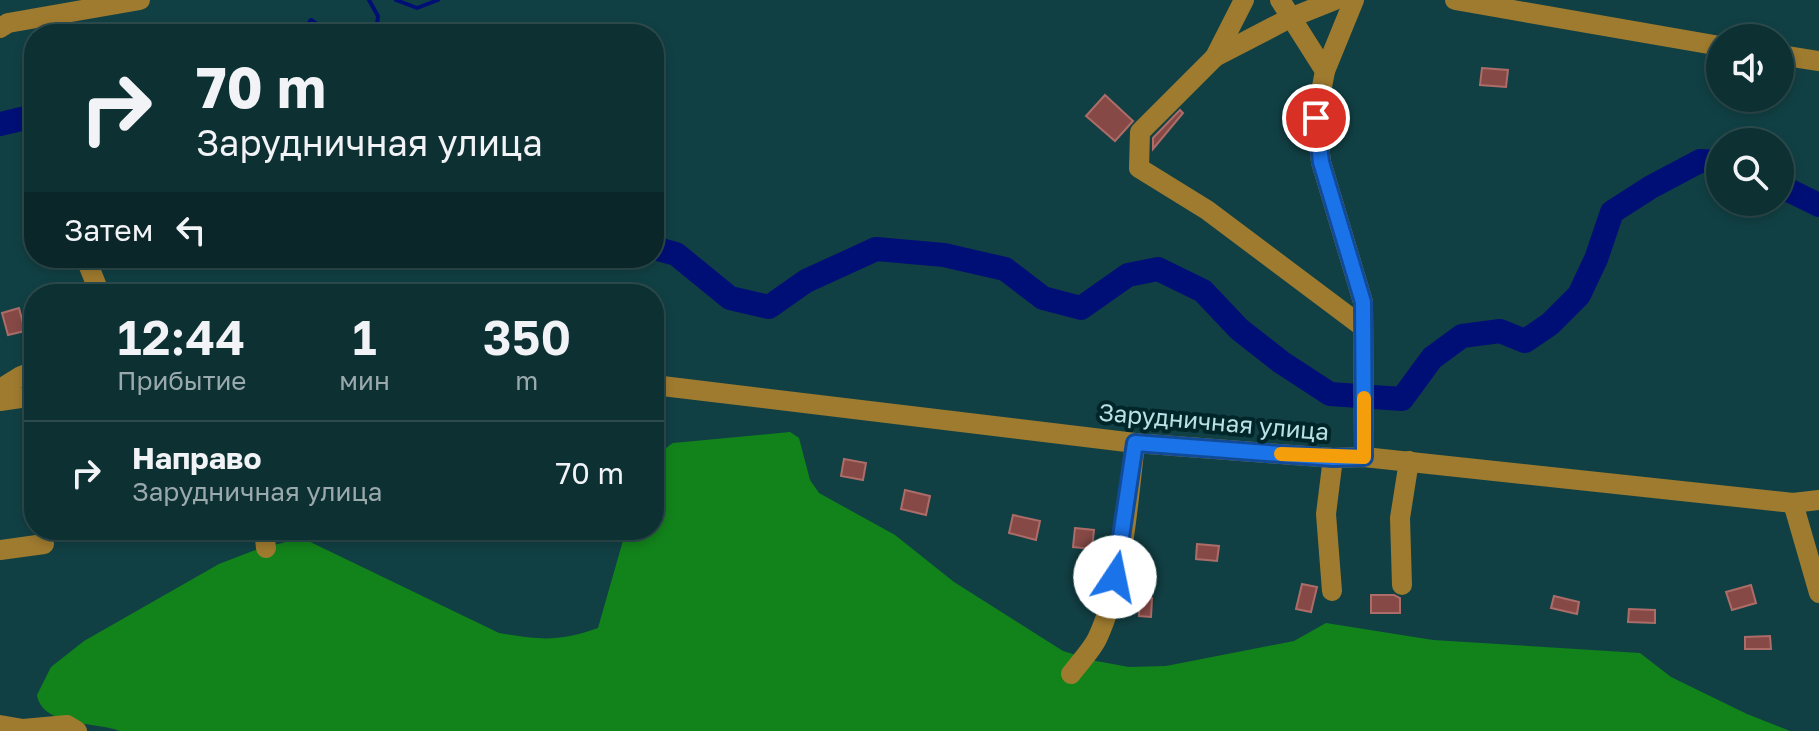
<!DOCTYPE html>
<html lang="ru">
<meta charset="utf-8">
<style>
body{margin:0;font-family:"Golos Text",sans-serif;background:#1b3c3f;color:#f1f3f6;height:100vh;display:flex;flex-direction:column;font-size:30px;white-space:nowrap}
*{box-sizing:border-box;margin:0}
p{font-size:26px;color:#9aa9ac}
.icon{flex:none;width:44px;height:44px;fill:none;stroke:currentColor;stroke-width:2;stroke-linecap:round;stroke-linejoin:round}
.map{position:relative;flex:1;overflow:hidden}
.sheet{position:absolute;left:24px;top:284px;width:640px;height:256px;display:flex;flex-direction:column;background:#0d3033;border-radius:32px;box-shadow:0 4px 12px #0003,0 0 0 2px #2d4b4e}
.sheet>*{flex:none}
.hud{position:absolute;left:24px;top:24px;width:640px;height:244px;border-radius:32px;box-shadow:0 4px 12px #0003,0 0 0 2px #2d4b4e;background:#0d3033;color:#f1f3f6;overflow:hidden}
.buttons{position:absolute;left:1706px;top:24px;display:grid;gap:16px}
.buttons a{display:grid;place-items:center;width:88px;height:88px;border-radius:50%;background:#0d3033;box-shadow:0 4px 12px #0003,0 0 0 2px #2d4b4e;font-size:40px}
.pin{position:absolute;display:grid;place-items:center;width:68px;height:68px;color:#fff;margin:-34px;border:4px solid #fff;border-radius:50%;box-shadow:0 2px 8px #0007}
.me{position:absolute;width:88px;margin:-44px;rotate:11deg;stroke-linejoin:round;filter:drop-shadow(0 0 6px #0008)}
.turn{display:flex;align-items:center;gap:28px;height:168px;padding:0 40px;font-size:36px}
.turn .icon{width:104px;height:104px;stroke-width:2.5}
.turn b{display:block;font-size:56px;line-height:68px}
.then{display:flex;align-items:center;height:76px;padding:0 40px;background:#0003;gap:16px;font-size:30px}
.eta{display:flex;justify-content:space-evenly;align-items:center;height:136px;text-align:center}
.eta b{font-size:48px;font-weight:600;line-height:56px}
ul{padding:0;list-style:none}
li{display:flex;align-items:center;gap:24px;height:104px;padding:0 40px;border-top:2px solid #2d4b4e}
li div{flex:1}
li b{display:block;font-size:30px}
li em{font-style:normal}
.map>svg:first-child{display:block}
.forest{fill:#12831b}
.lines{fill:none;stroke-linecap:round;stroke-linejoin:round}
.stream{stroke:#000f76;stroke-width:4}
.river{stroke:#000f76;stroke-width:24}
.building{fill:#864946;stroke:#ad6c68;stroke-width:2}
.minor{stroke:#9f7b2f;stroke-width:20}
.route-casing{stroke:#114b97;stroke-width:20}
.route{stroke:#1a73e8;stroke-width:14}
.slow{stroke:#f59e0b;stroke-width:14}
.labels{text-anchor:middle;dominant-baseline:central;stroke-width:8;stroke-linejoin:round;paint-order:stroke}
.street-label{font-size:24px;fill:#b9e1e5;stroke:#002629}
</style>
<div class="map">
<svg width="1819" height="731" viewBox="0 0 1819 731">
<rect width="100%" height="100%" fill="#114044"/>
<path class="forest" d="M790,432L799,438L810,480L819,493L895,535L954,582L1063,651L1096,661L1129,667L1166,666L1294,641L1326,623L1433,640L1640,653L1671,677L1747,714L1790,731H120C98,722 42,727 37,695L51,667L84,641L219,564L258,549L302,538L499,633C539,640 560,642 598,628L626,530H654C654,501 645,460 673,443Z"/>
<g class="lines">
<g class="stream">
<polyline points="369,0 378,16 376,34"/>
<polyline points="396,0 417,8 438,0"/>
<polyline points="213,34 215,30 228,30 235,34"/>
<polyline points="297,34 302,33 311,20 332,34"/>
</g>
<g class="river">
<polyline points="0,124 34,116"/>
<polyline points="1780,186 1819,205"/>
<polyline points="654,248 676,254 730,298 769,307 806,281 876,249 944,255 1005,269 1043,298 1081,308 1128,275 1158,269 1203,291 1239,329 1281,362 1330,394 1402,399 1432,358 1462,336 1500,331 1525,341 1550,324 1579,295 1596,259 1612,212 1651,187 1700,161 1720,162"/>
</g>
</g>
<g class="building">
<polygon points="1482,68 1508,70 1506,87 1480,85"/>
<polygon points="1105,95 1133,121 1115,141 1086,116"/>
<polygon points="1180,110 1183,113 1153,149 1153,138"/>
<polygon points="19,308 25,331 8,335 2,313"/>
<polygon points="844,459 866,463 863,480 841,476"/>
<polygon points="905,490 930,496 926,515 901,509"/>
<polygon points="1013,515 1040,521 1036,540 1009,533"/>
<polygon points="1075,528 1094,530 1092,549 1073,547"/>
<polygon points="1197,544 1219,546 1217,561 1196,559"/>
<polygon points="1302,584 1317,587 1311,612 1296,609"/>
<polygon points="1751,585 1756,603 1732,610 1726,592"/>
<polygon points="1371,595 1394,595 1400,598 1400,613 1371,613"/>
<polygon points="1554,596 1579,602 1577,614 1551,608"/>
<polygon points="1140,597 1152,598 1151,617 1139,616"/>
<polygon points="1629,609 1655,610 1655,623 1628,622"/>
<polygon points="1770,636 1771,649 1745,649 1745,637"/>
</g>
<g class="lines">
<g class="minor">
<polyline points="1280,0 1325,71"/>
<polyline points="1335,0 1290,18 1215,57 1140,132 1139,168 1207,210 1363,327"/>
<polyline points="1354,0 1325,71 1316,118 1321,162 1363,302 1364,457"/>
<polyline points="1455,0 1720,46"/>
<polyline points="0,28 8,23 140,0"/>
<polyline points="1780,55 1819,61"/>
<polyline points="1215,57 1244,0"/>
<polyline points="88,264 100,294"/>
<polyline points="654,385 1135,443 1333,458 1364,457 1793,503 1819,500"/>
<polyline points="0,389 21,376 34,371"/>
<polyline points="0,401 34,396"/>
<polyline points="1793,503 1819,593"/>
<polyline points="264,530 266,548"/>
<polyline points="0,550 44,544"/>
<polyline points="1402,585 1400,518 1409,461"/>
<polyline points="1332,591 1326,514 1333,458"/>
<path d="M1071,674C1079,663 1091,651 1097,639C1123,584 1128,503 1135,443"/>
<polyline points="0,725 23,729 67,725 77,731"/>
</g>
</g>
<g class="lines">
<g class="route-casing">
<polyline id="route" points="1115,577 1135,443 1333,458 1364,457 1363,302 1321,162 1316,118"/>
</g>
<use href="#route" class="route"/>
<polyline class="slow" points="1281,454 1364,457 1364,398"/>
</g>
<g class="labels">
<g class="street-label">
<text transform="translate(1214 421) rotate(5)">Зарудничная улица</text>
</g>
</g>
</svg>
<div class="buttons">
<a><svg class="icon" aria-label="sound" viewBox="0 0 24 24"><path d="M4 9h4l5-4v14l-5-4H4zM17 9q2 3 0 6"/></svg></a>
<a><svg class="icon" aria-label="search" viewBox="0 0 24 24"><circle cx="10" cy="10" r="6"/><path d="M15 15l6 6"/></svg></a>
</div>
<div class="pin" style="left:1316px;top:118px;background:#d93025"><svg class="icon" aria-label="arrive" viewBox="0 0 24 24"><path d="M6 21V4h12l-3 4 3 4H6"/></svg></div>
<svg class="me" style="left:1115px;top:577px" viewBox="-20 -20 40 40"><circle r="19" fill="#fff"/><path d="M0-13L10 11 0 6-10 11z" fill="#1a73e8"/></svg>
<div class="hud">
<div class="turn"><svg class="icon" aria-label="right" viewBox="0 0 24 24"><path d="M7 20v-9h11M14 6l5 5-5 5"/></svg><div><b>70 m</b>Зарудничная улица</div></div>
<div class="then">Затем<svg class="icon" aria-label="left" viewBox="0 0 24 24"><path d="M17 20v-9H6M10 6l-5 5 5 5"/></svg></div>
</div>
<section class="sheet">
<div class="eta">
<div><b>12:44</b><p>Прибытие</p></div>
<div><b>1</b><p>мин</p></div>
<div><b>350</b><p>m</p></div>
</div>
<ul>
<li><svg class="icon" aria-label="right" viewBox="0 0 24 24"><path d="M7 20v-9h11M14 6l5 5-5 5"/></svg><div><b>Направо</b><p>Зарудничная улица</p></div><em>70 m</em></li>
</ul>
</section>
</div>
